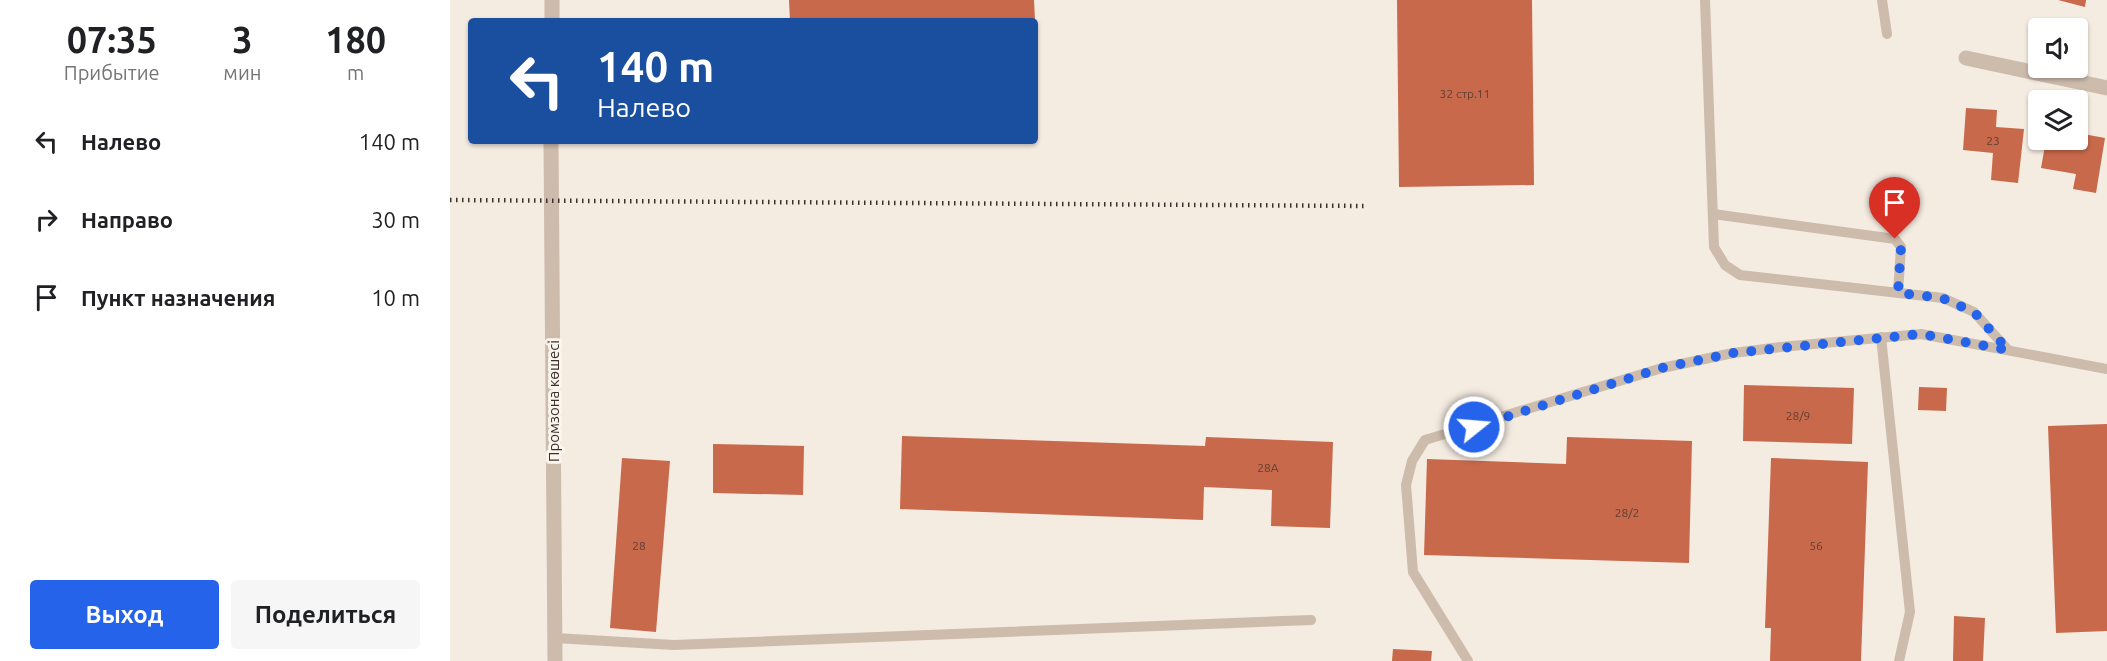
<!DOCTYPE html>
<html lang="ru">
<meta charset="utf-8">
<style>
body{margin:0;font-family:Ubuntu,sans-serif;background:#f6f6f6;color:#202124;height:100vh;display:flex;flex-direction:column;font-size:22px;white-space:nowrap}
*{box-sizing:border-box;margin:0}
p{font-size:20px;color:#757577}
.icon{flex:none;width:33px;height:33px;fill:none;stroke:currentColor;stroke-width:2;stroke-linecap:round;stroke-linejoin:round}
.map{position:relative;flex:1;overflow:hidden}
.sheet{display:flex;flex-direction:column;background:#fff;width:450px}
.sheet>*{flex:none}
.top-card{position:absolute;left:18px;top:18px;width:570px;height:126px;border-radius:6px;box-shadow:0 2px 4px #0004;background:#1a4fa0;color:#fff;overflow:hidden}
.controls{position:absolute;left:1578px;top:18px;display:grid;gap:12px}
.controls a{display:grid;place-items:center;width:60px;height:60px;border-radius:6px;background:#fff;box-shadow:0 2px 4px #0004;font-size:30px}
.pin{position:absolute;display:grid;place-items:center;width:51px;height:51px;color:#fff;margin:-62px -26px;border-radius:50% 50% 50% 0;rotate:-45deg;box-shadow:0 0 6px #0007}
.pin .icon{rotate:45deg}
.me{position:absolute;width:66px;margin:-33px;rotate:73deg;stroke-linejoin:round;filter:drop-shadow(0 0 4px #0008)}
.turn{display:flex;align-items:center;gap:21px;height:126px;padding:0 30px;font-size:27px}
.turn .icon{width:78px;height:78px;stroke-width:2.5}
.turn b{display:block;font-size:42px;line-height:51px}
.eta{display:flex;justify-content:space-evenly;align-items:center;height:102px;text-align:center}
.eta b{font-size:36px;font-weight:600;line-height:42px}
.primary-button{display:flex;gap:12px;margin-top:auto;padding:12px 30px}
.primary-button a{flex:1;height:69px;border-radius:6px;background:#2563eb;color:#fff;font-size:24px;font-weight:600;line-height:69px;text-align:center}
.primary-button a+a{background:#f6f6f6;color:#202124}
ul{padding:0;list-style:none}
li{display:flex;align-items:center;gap:18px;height:78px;padding:0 30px}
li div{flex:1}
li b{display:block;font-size:22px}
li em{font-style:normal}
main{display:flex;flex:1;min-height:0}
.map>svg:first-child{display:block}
.building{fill:#c8694b}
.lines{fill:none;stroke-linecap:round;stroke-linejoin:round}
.service{stroke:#cdbbac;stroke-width:10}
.minor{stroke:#cdbbac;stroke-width:15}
.rail{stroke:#3b302b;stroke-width:4.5;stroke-dasharray:1.5 4.5;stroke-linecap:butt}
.route{stroke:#2563eb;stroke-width:10;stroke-dasharray:0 18}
.labels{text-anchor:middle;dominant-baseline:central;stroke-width:6;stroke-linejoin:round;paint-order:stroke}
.number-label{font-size:12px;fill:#5e3e33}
.street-label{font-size:15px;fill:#3b302b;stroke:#fbf5ee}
</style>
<main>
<section class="sheet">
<div class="eta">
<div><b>07:35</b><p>Прибытие</p></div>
<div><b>3</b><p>мин</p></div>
<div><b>180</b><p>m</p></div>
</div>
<ul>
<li><svg class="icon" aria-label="left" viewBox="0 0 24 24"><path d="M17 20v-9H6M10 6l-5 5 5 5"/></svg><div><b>Налево</b></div><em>140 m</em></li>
<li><svg class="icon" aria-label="right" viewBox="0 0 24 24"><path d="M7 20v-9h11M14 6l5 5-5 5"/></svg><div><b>Направо</b></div><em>30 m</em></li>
<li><svg class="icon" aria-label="arrive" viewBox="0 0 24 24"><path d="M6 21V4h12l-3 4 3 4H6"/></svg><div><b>Пункт назначения</b></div><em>10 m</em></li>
</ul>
<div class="primary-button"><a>Выход</a><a>Поделиться</a></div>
</section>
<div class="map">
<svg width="1657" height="661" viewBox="0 0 1657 661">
<rect width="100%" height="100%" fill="#f4ebe1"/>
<g class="building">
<polygon points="339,0 584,0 585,21 340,21"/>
<polygon points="947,0 1082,0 1084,185 949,187"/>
<polygon points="1608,0 1636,0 1635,7"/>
<polygon points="1516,108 1547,110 1546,127 1574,129 1568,183 1541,180 1543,153 1513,150"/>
<polygon points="1628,133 1655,138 1646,193 1623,189 1626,174 1591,168 1596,140 1628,140"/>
<polygon points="1294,385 1404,388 1402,444 1293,441"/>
<polygon points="1469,387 1497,388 1496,411 1468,410"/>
<polygon points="1657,424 1657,631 1606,633 1598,426"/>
<polygon points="452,436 755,446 756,437 883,442 880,528 821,526 822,490 754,487 753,520 450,509"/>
<polygon points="1117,437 1242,441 1239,563 974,555 977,459 1116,464"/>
<polygon points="263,444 354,446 353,495 263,493"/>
<polygon points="172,458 220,461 206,632 160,628"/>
<polygon points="1321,458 1418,462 1411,661 1320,661 1321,628 1315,628"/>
<polygon points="1504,616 1535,618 1533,661 1503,661"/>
<polygon points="943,649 982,651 981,661 942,661"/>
</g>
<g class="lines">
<g class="service">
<polyline points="1255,0 1264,247 1275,265 1290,275 1493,298 1524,312 1558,350"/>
<polyline points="1432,0 1437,34"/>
<polyline points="1263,214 1445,239 1451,247 1448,293"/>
<polyline points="1431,337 1460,612 1449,661"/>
<polyline points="105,638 224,645 861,620"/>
<polyline points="1018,661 963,572 956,485 962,461 975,440 1212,368 1283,353 1331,347 1471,334 1657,369"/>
</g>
<g class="minor">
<polyline points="102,21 102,0"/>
<polyline points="1516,58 1657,88"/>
<polyline points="101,141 105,661"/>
</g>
<polyline class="rail" points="0,200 915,206"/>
</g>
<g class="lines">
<polyline class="route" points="1024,427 1212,368 1283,353 1471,334 1558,350 1524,312 1492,298 1448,293 1451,247 1445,239"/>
</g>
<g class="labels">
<g class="number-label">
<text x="1015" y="93">32 стр.11</text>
<text x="1543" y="140">23</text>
<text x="1348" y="415">28/9</text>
<text x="818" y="467">28А</text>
<text x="1177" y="512">28/2</text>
<text x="189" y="545">28</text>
<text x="1366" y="545">56</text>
</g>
<g class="street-label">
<text transform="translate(103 401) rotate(-90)">Промзона көшесі</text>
</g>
</g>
</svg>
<div class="controls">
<a><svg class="icon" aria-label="sound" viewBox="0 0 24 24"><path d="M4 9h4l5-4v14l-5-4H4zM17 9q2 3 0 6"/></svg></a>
<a><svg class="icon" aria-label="layers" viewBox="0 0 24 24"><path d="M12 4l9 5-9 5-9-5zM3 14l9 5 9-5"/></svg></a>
</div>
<div class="pin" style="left:1445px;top:239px;background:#d93025"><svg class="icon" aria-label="arrive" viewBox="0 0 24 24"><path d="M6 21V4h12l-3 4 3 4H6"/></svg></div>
<svg class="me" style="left:1024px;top:427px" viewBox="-20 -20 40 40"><circle r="17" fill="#2563eb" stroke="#fff" stroke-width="3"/><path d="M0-11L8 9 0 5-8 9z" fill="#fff"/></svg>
<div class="top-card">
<div class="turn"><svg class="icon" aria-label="left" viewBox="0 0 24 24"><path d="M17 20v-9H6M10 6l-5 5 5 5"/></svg><div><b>140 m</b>Налево</div></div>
</div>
</div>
</main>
